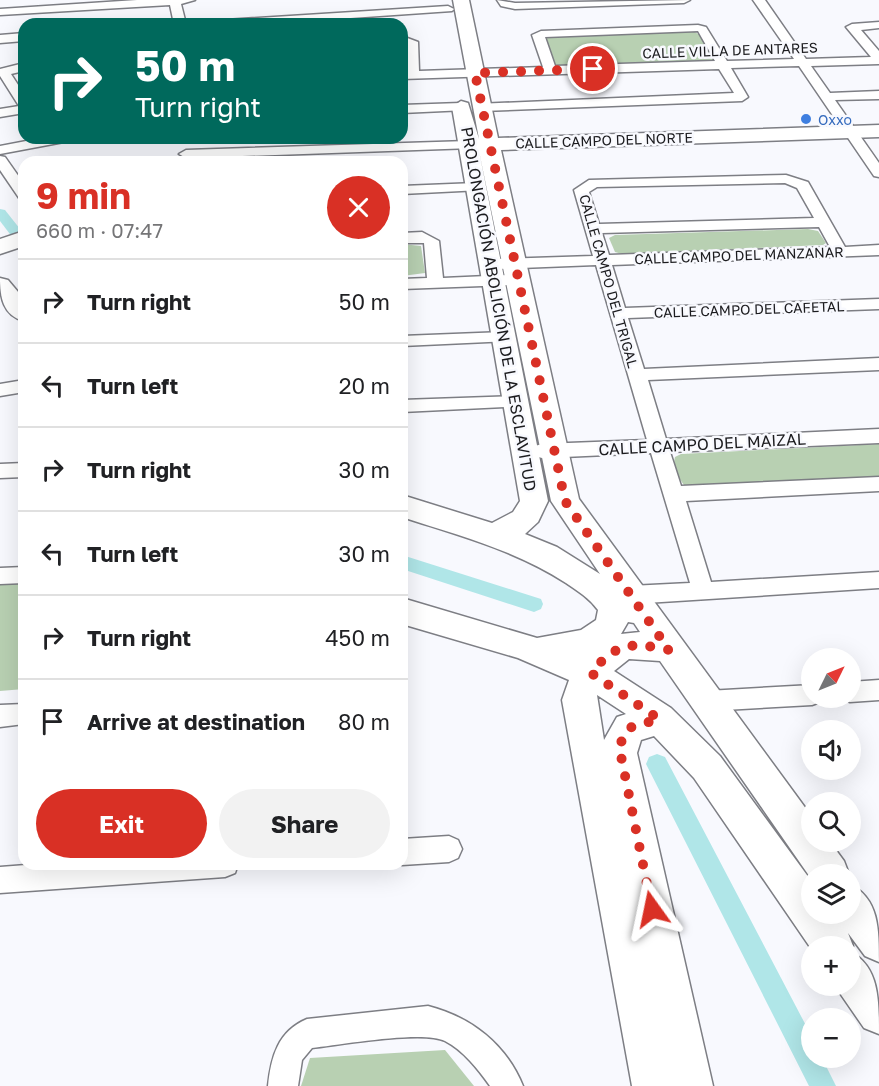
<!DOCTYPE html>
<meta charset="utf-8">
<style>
body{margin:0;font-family:"Golos Text",sans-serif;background:#f2f2f2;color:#202124;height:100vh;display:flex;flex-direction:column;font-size:22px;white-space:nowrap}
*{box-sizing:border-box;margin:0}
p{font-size:20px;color:#757577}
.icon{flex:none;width:33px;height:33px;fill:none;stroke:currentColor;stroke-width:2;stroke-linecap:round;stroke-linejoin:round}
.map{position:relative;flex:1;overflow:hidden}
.drawer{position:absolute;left:18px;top:156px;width:390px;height:714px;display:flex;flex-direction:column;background:#fff;border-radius:18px;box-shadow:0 6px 24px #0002}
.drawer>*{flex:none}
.top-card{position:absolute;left:18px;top:18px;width:390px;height:126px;border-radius:18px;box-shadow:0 6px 24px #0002;background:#00695c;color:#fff;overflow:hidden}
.needle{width:39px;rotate:47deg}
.fabs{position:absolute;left:801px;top:648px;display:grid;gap:12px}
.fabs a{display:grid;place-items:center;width:60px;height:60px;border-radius:50%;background:#fff;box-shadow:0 6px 24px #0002;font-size:30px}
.pin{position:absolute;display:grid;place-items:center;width:51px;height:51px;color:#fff;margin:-26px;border:3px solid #fff;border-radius:50%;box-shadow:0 2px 6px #0007}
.me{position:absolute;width:66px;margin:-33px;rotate:348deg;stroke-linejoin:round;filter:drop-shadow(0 0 4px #0008)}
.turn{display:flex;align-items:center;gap:21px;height:126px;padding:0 18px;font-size:27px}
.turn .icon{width:78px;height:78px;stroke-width:2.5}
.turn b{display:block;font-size:42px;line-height:51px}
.round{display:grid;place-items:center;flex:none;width:63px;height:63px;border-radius:32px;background:#f2f2f2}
.head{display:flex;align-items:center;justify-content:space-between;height:102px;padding:0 18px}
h1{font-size:36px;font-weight:700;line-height:45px;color:#d93025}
.primary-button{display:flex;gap:12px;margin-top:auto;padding:12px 18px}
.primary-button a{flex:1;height:69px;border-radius:36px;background:#d93025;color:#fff;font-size:24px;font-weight:700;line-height:69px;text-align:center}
.primary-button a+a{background:#f2f2f2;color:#202124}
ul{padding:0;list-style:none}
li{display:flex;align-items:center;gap:18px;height:84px;padding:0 18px;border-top:2px solid #e0e0e0}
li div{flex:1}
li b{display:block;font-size:22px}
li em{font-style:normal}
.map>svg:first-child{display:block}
.green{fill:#b8d0b2}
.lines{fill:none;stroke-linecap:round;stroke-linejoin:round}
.canal{fill:#b0e6e8;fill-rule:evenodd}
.street-casing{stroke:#7d7e84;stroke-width:3}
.secondary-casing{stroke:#7d7e84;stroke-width:3}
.street{fill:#fff;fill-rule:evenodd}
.secondary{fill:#fff;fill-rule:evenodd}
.route{stroke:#d93025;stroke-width:10;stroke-dasharray:0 18}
.shop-dot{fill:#3f7fe0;stroke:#f8f9fe;stroke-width:2}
.labels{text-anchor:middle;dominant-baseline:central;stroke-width:5;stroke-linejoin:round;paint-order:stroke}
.far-street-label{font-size:14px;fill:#1c1c1f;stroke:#f8f9fe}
.far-shop-label{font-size:14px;fill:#366cbe;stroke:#f8f9fe;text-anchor:start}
.street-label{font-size:16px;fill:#1c1c1f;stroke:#f8f9fe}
</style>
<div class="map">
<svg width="879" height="1086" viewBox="0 0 879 1086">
<rect width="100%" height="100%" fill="#f8f9fe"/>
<g class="green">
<polygon points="692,31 705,37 716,60 713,62 555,66 545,40 547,36"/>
<polygon points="808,229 818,231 826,243 823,245 622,254 615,252 609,238 615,235"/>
<polygon points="402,244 421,246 425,273 402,276"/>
<path d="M879,444V478L685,486C678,478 672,467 675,457L681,454Z"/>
<polygon points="0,584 24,584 24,689 0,691"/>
<polygon points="445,1050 474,1086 301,1086 310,1058"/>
</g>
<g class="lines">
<g class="canal">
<polygon points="0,209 5,210 24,234 24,247 19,246 0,221"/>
<polygon points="402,555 541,599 543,604 541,609 534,612 402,569"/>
<polygon points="657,754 665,757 812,1037 812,1058 822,1058 836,1086 809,1086 646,764 649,757"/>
</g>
<g class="street-casing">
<g id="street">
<polygon points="137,0 195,0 181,4 186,24 174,24 170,5 0,15 0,9"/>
<polygon points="497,0 515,3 690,0 684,3 515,9 501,6"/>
<path d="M753,0H765L806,59L871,57L846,27L852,24L879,22V28L861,30L879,51V64L811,66L830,93L879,91V99L835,100L879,163V177L874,176L799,66L731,68L748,97L742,101L482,111L475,107L477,104L734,93L719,69L402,79V71H407L406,44H402V36L418,42L419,71L543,67L532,35L541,31L698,25L706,27L727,61L794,59ZM698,31L715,61L555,66L545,37Z"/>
<polygon points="448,6 454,9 452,11 264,24 204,24 210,21"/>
<polygon points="24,33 24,41 0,43 0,35"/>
<polygon points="24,63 24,71 11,74 24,94 24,113 0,117 0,109 19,106 0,76 0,69"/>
<polygon points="461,103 468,107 466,110 402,113 402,105"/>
<polygon points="42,138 71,138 64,142 0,154 0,146"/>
<polygon points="468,141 473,142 473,148 186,158 179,154 186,150"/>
<polygon points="0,156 5,157 24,184 24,199 19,198 0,170"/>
<path d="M786,175L808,182L845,247L879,245V255L612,265L625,308L879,299V309L628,318L644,369L879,358V370L648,380L666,439L879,429V443L670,452L681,486L879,477V491L686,501L711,582L879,572V588L630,604L622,601L619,595L622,589L630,586L690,583L651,453L542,458L535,456L532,451L535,446L542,444L647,440L596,265L497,269L489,264L497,259L593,256L574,190L589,180ZM785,183L797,188L814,218L599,224L589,192L597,187ZM819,227L830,247L609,255L602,233Z"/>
<polygon points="476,183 481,184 483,187 481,190 402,194 402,186"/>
<polygon points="422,232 439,241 443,278 509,275 517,280 509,285 402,289 402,279 427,278 424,243 402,243 402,233"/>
<polygon points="504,332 510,333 513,337 510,341 402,346 402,336"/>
<polygon points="24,380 24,392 0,396 0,384"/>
<polygon points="516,396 523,398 525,402 523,406 402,412 402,400"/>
<polygon points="24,463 24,477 0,478 0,464"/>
<polygon points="24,567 24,583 0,584 0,568"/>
<polygon points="879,680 879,700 850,702 842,699 850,698 850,682"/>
<polygon points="812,685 812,698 823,698 820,702 812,705 707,711 699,708 695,701 699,694 707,691"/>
<polygon points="24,704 24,724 0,727 0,705"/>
<polygon points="449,836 458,840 462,849 458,858 449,862 402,865 400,864 402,839"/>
<polygon points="39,864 238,864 235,873 225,877 0,893 0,867"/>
<path d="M428,1006C471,1017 506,1044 523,1086H490C478,1069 464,1051 445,1041C423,1030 340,1045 312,1048L302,1060L298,1086H268C271,1057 278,1031 307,1019Z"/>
</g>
</g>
<g class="secondary-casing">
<g id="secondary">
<path d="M453,0H469L498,138L879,125V137L501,150L579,499L812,817V842H830L844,861L849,874H812V880L660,661L629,659L614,671L671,708L720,756L812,882V914H850V884C879,899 879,929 879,962L865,956L848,933L853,946L851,952C879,967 879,1000 879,1034L864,1028L835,986H850V946H812V950L694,778L654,736L641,740L637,753L713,1086H632L562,700L569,680L518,658L402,624V598L537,638L581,630L596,620L598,610C589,598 578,591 566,583C515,550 460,536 402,517V495L492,523L513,512L520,501L452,107L461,101L468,103L479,139ZM479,151L551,501L600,574L557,547L525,534L538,522L548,501ZM628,622L634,623L640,632L621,634ZM597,695L626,714L617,717L604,740Z"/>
<polygon points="24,231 24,246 0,254 0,239"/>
<path d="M0,278L8,280L24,299V321C3,316 0,297 0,278Z"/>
</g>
</g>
<use href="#street" class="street"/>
<use href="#secondary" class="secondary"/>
</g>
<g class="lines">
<path class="route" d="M593,69L475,73L565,501L669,650C631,642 617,642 591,673L659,719L629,728L619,746L652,909"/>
</g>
<circle class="shop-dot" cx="806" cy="119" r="6"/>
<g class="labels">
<g class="far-street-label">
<text transform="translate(730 50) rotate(-2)">CALLE VILLA DE ANTARES</text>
<text transform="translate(604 140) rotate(-2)">CALLE CAMPO DEL NORTE</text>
<text transform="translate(739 255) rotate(-2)">CALLE CAMPO DEL MANZANAR</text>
<text transform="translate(609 281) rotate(74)">CALLE CAMPO DEL TRIGAL</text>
<text transform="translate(749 309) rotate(-2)">CALLE CAMPO DEL CAFETAL</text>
</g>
<g class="far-shop-label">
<text x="818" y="119">Oxxo</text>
</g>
<g class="street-label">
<text transform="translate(499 309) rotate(80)">PROLONGACIÓN ABOLICIÓN DE LA ESCLAVITUD</text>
<text transform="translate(702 444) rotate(-3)">CALLE CAMPO DEL MAIZAL</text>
</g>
</g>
</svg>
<div class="fabs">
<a><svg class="needle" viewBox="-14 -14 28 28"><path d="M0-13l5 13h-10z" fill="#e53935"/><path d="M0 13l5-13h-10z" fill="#757577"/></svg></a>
<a><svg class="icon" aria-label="sound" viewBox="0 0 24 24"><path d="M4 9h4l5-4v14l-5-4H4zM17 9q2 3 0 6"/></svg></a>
<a><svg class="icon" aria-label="search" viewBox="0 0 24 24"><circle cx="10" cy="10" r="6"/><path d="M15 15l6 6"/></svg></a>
<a><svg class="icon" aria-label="layers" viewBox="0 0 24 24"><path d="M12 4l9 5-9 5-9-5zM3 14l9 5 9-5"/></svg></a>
<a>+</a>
<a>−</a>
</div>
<div class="pin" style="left:593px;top:69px;background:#d93025"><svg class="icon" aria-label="arrive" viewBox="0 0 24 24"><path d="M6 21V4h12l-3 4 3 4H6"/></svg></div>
<svg class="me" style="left:652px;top:909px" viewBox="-20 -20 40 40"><path d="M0-17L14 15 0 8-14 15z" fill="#d93025" stroke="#fff" stroke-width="4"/></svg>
<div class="top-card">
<div class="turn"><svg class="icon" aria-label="right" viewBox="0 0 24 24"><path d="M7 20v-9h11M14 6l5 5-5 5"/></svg><div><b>50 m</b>Turn right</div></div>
</div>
<section class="drawer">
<div class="head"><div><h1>9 min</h1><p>660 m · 07:47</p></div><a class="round" style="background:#d93025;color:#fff"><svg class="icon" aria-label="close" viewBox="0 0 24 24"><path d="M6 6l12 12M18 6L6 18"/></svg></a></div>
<ul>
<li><svg class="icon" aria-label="right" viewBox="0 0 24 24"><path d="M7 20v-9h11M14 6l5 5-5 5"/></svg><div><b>Turn right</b></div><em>50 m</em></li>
<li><svg class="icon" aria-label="left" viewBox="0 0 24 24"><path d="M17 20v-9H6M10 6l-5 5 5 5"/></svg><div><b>Turn left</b></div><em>20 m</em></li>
<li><svg class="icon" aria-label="right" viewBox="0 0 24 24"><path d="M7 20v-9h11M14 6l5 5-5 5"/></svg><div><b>Turn right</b></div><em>30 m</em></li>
<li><svg class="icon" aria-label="left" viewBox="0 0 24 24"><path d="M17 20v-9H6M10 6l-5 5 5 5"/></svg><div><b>Turn left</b></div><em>30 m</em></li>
<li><svg class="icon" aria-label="right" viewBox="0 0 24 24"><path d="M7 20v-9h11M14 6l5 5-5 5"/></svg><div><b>Turn right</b></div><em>450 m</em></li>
<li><svg class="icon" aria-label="arrive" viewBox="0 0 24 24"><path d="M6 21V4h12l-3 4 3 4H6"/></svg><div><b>Arrive at destination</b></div><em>80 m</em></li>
</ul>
<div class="primary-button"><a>Exit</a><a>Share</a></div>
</section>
</div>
